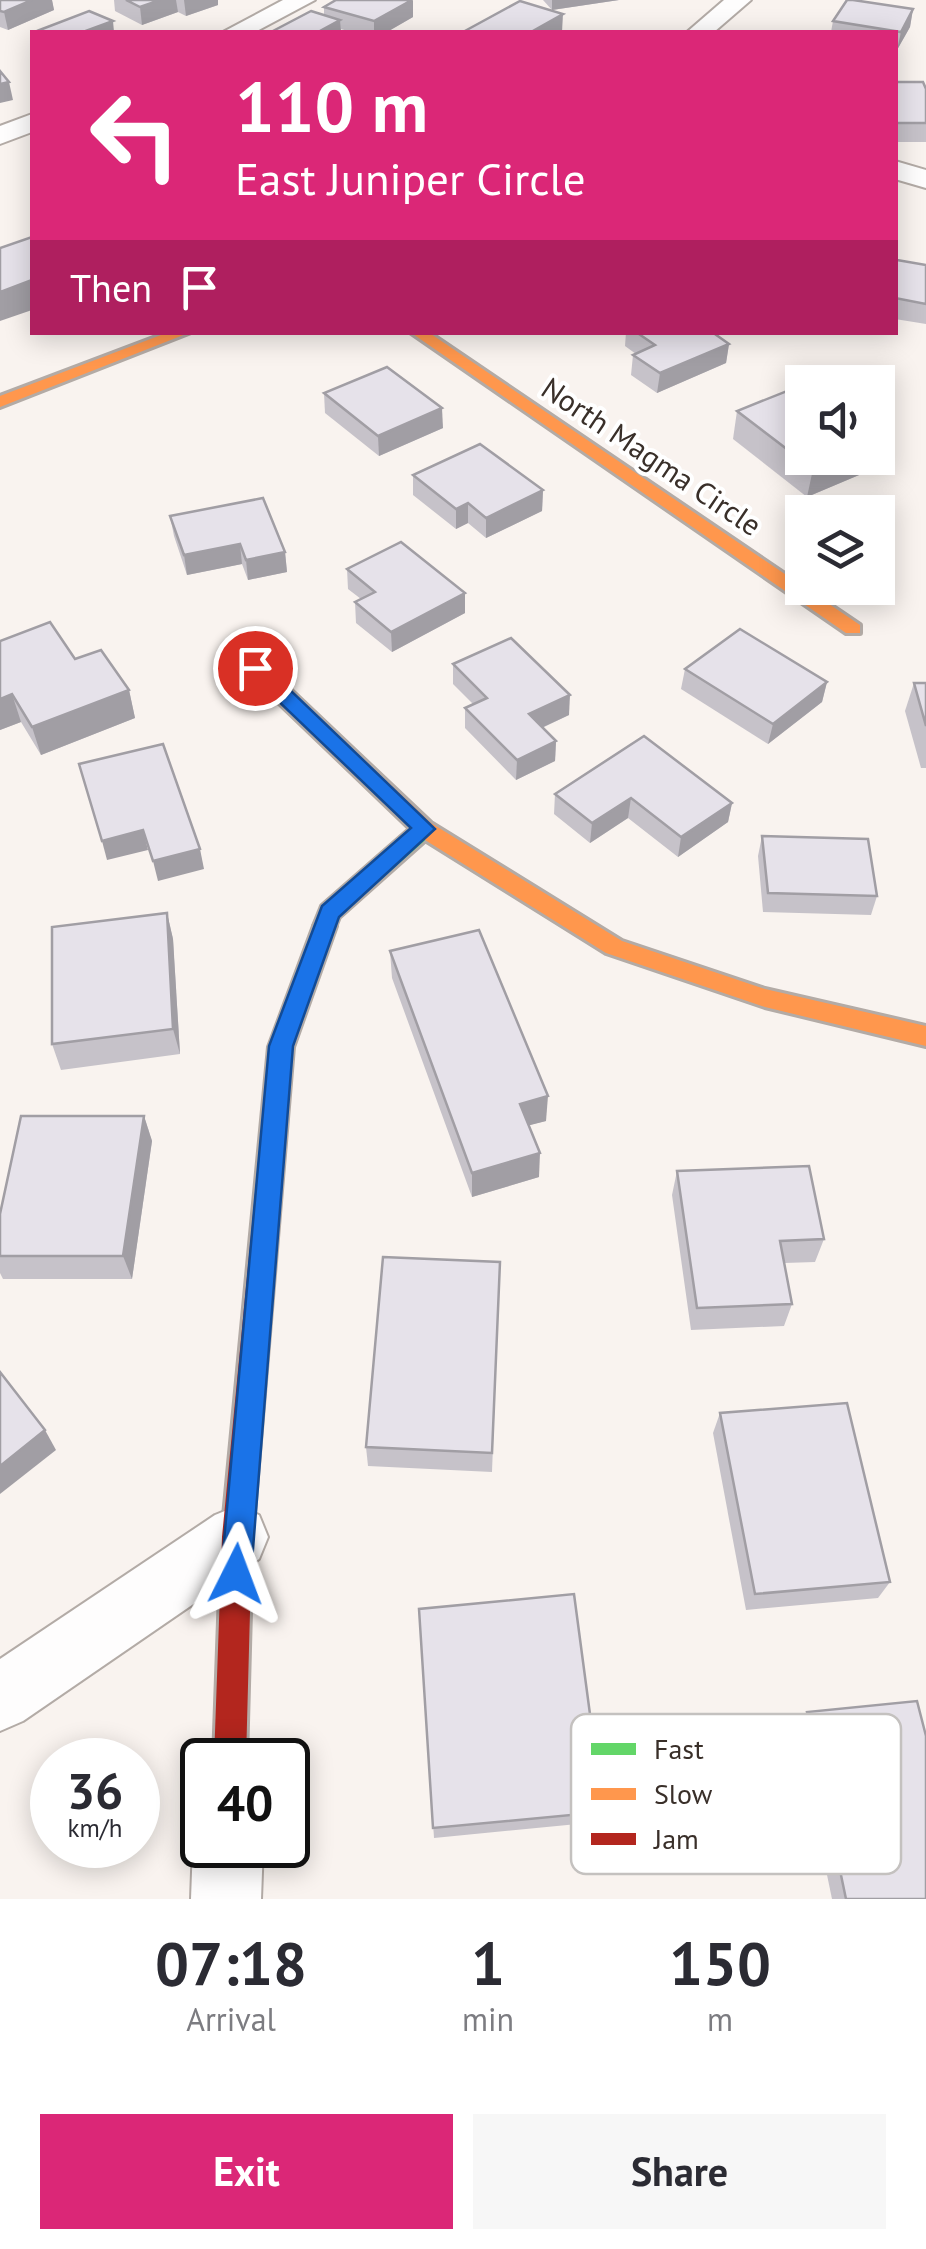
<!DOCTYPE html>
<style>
body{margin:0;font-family:"PT Sans",sans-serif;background:#f7f7f7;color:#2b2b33;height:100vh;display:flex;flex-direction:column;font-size:38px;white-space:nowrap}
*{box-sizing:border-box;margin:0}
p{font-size:32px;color:#7c7c81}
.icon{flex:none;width:55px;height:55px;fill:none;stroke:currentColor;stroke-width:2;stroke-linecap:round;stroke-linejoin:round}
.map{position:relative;height:1899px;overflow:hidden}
.side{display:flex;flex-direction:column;background:#fff;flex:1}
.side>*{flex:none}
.hud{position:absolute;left:30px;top:30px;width:868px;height:305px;border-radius:0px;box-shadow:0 5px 25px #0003;background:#db2777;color:#fff;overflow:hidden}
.buttons{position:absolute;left:785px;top:365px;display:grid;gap:20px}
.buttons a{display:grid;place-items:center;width:110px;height:110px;border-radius:0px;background:#fff;box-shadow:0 5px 25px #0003;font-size:50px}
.speed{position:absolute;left:30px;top:1738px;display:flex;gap:20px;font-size:50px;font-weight:700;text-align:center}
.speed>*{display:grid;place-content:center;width:130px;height:130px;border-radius:50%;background:#fff;box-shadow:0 5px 25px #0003;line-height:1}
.speed small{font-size:25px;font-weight:400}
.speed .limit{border:5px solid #111;border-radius:15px;background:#fff;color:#111}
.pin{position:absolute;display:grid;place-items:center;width:85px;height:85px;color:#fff;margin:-42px;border:5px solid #fff;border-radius:50%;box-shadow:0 2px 10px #0007}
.me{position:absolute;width:110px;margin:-55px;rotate:3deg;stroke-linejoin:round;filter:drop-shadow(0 0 8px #0008)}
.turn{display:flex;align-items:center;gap:35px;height:210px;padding:0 40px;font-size:45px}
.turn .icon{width:130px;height:130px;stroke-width:2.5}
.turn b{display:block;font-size:70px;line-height:85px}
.then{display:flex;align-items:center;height:95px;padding:0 40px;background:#0003;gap:20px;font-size:38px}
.eta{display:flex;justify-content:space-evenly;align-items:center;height:170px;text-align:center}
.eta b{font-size:60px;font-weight:600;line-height:70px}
.button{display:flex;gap:20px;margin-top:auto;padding:20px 40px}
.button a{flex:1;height:115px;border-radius:0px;background:#db2777;color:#fff;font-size:40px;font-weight:600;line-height:115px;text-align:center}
.button a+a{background:#f7f7f7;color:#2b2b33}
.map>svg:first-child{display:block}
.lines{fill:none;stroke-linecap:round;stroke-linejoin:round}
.street-casing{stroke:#b3aba6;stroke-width:4}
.fast-casing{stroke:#b3aba6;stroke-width:6}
.slow-casing{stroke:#b3aba6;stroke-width:6}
.jam-casing{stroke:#b3aba6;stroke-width:6}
.street{fill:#fefdfd;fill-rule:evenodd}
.fast{fill:#63d668;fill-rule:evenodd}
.slow{fill:#ff974d;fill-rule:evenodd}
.jam{fill:#b3261e;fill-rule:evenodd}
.wall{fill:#c6c2c9}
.shaded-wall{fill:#a19ea4}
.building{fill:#e6e2ea;stroke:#a19ea4;stroke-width:2.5}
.route{fill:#1a73e8;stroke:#114b97;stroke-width:2.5}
.labels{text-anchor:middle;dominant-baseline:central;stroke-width:8;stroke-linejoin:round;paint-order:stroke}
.far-street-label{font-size:30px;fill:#392f29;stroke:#fff}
.key{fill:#fff;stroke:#c4c1bf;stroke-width:2.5}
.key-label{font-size:28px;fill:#392f29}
</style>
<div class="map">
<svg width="926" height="1899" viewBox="0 0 926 1899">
<rect width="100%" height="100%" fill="#f9f3ef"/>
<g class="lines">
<g class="street-casing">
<g id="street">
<polygon points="283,0 315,0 255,32 223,32"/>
<polygon points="724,0 751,0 714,32 687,32"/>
<polygon points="32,114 32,132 0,144 0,126"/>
<polygon points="895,161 926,170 926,188 895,179"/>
<polygon points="237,1506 259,1515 268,1537 259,1559 23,1721 0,1731 0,1659 215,1515"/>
<polygon points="202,1823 202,1845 263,1845 261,1899 191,1899 193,1845"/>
</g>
</g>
<g class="fast-casing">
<polygon id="fast" points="424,821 435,829 431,835 339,917 333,932 317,932 314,926 322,906 417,823"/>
</g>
<g class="slow-casing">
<g id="slow">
<polygon points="169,332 191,332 0,407 0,396"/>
<polygon points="410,332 428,332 860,625 860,633 846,633"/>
<polygon points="255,662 262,663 431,823 622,941 765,989 926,1026 926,1046 765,1007 606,953 417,835 248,673 245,668 248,663"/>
</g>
</g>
<g class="jam-casing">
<polygon id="jam" points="325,917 333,920 336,926 293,1047 252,1537 246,1760 214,1760 222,1537 269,1047 314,926 317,920"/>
</g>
<use href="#street" class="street"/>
<use href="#fast" class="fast"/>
<use href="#slow" class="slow"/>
<use href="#jam" class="jam"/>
</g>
<g class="wall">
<polygon points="0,0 52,0 54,10 8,30 0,27"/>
<polygon points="114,0 218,0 218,5 186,16 178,12 142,25 115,11"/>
<polygon points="543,0 619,0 552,10"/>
<polygon points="324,7 413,17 387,32 351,32 341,29 341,32 271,32 324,15"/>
<polygon points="913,9 910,27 897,50 895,50 895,32 831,32 833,21"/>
<polygon points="895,82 926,89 926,142 895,142"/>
<polygon points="926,265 926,324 895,319 895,266"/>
<polygon points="626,332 712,332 729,344 726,363 657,393 631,375 633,355 636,354 625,346"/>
<polygon points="324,393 443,428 379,456 325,413"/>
<polygon points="737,411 878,434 878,467 807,497 733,439"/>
<polygon points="413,475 543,490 542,511 486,538 468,523 456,529 413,495"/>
<polygon points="170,516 285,552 287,572 248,580 242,564 187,575 174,536"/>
<polygon points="347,569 465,613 392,652 356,623 355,602 361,599 348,589"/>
<polygon points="0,641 75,659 129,690 135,718 41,755 21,722 0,730"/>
<polygon points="453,664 569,715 542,728 556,741 555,761 516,780 465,728 465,708 473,704 453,684"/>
<polygon points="685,669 827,682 822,702 768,744 681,689"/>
<polygon points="914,683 926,683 926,768 921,768 905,711"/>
<polygon points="555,794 732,803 728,822 678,857 628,818 590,843 554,814"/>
<polygon points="762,836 877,896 871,915 763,912 758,856"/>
<polygon points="167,913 173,939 180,1054 61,1070 52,1044"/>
<polygon points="390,951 546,1121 529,1125 539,1177 472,1197 392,978"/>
<polygon points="144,1116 152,1141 132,1279 3,1279 0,1273 0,1214"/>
<polygon points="677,1171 824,1239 815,1262 784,1263 792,1304 784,1326 691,1330 672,1195"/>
<polygon points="500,1262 492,1472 368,1466 366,1447"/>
<polygon points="720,1413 890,1582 878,1598 746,1610 713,1433"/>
<polygon points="419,1609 603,1812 598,1822 434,1838"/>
<polygon points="807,1712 926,1899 832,1899 796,1725"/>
</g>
<g class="shaded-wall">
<polygon points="32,0 52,0 54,10 8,30 4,12"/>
<polygon points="160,0 176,0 178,12 142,25 140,7"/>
<polygon points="184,0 218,0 218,5 186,16"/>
<polygon points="413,0 413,17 387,32 374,32 374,21"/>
<polygon points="552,0 619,0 552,10"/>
<polygon points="913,9 910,27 897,50 901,32"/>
<polygon points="563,14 562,32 531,32"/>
<polygon points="340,20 341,32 318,32"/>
<polygon points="113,21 114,32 83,32"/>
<polygon points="9,82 13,100 0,103 0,84"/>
<polygon points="32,280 32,310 0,321 0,292"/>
<polygon points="729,344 726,363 657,393 660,373"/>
<polygon points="442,408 443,428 379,456 378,436"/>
<polygon points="884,439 878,467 807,497 813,469 840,458 878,458 878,442"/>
<polygon points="543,490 542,511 486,538 486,518"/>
<polygon points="468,503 468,523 456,529 456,509"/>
<polygon points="240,544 242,564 187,575 184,555"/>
<polygon points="285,552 287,572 248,580 246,560"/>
<polygon points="465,593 465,613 392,652 391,632"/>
<polygon points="827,682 822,702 768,744 773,724"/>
<polygon points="129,690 135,718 41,755 32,727"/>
<polygon points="12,694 21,722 0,730 0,699"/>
<polygon points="570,695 569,715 528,734 529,714"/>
<polygon points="556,741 555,761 516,780 517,760"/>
<polygon points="631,798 628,818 590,843 592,823"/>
<polygon points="732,803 728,822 678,857 681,837"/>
<polygon points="143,830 148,850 107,860 102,841"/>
<polygon points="200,849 204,869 158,881 153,861"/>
<polygon points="167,913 173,939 180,1054 173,1029"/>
<polygon points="548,1096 546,1121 519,1128 520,1104"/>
<polygon points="144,1116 152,1141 132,1279 123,1256"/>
<polygon points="540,1153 539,1177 472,1197 472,1173"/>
<polygon points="45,1430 56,1450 0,1494 0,1466"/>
</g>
<g class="building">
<polygon points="0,0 32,0 4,12 0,11"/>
<polygon points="126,0 160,0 140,7"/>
<polygon points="336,0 412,0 374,21 324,7"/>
<polygon points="847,0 853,0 913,9 901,32 833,21"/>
<polygon points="520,1 563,14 531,32 463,32"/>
<polygon points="89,11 113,21 83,32 37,31"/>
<polygon points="311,11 340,20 318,32 271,32"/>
<polygon points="0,71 9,82 0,84"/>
<polygon points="895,82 923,82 926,89 926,123 895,123"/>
<polygon points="32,237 32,280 0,292 0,248"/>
<polygon points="897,260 926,265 926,304 895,298 895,266"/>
<polygon points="636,332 712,332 729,344 660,373 633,355 655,345"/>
<polygon points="387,367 442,408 378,436 324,393"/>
<polygon points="802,385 802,458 840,458 813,469 737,411"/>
<polygon points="480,444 543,490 486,518 468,503 456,509 413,475"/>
<polygon points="263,498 285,552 246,560 240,544 184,555 170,516"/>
<polygon points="401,542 465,593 391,632 355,602 375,592 347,569"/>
<polygon points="50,622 75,659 101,650 129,690 32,727 12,694 0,699 0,641"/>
<polygon points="740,629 827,682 773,724 685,669"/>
<polygon points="511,638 570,695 529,714 556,741 517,760 465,708 487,698 453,664"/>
<polygon points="914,683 926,683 926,726"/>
<polygon points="644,736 732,803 681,837 631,798 592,823 555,794"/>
<polygon points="163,744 200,849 153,861 143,830 102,841 79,764"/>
<polygon points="762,836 868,839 877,896 768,893"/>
<polygon points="167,913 173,1029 52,1044 52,927"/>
<polygon points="479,930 548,1096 520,1104 540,1153 472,1173 390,951"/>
<polygon points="21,1116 144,1116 123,1256 0,1256 0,1214"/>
<polygon points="809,1166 824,1239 780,1241 792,1304 697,1308 677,1171"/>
<polygon points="383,1257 500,1262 492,1453 366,1447"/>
<polygon points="0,1372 45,1430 0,1466"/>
<polygon points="847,1403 890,1582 755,1594 720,1413"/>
<polygon points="574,1594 603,1812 433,1828 419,1609"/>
<polygon points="917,1701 926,1736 926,1899 846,1899 807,1712"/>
</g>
<polygon class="route" points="255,661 262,663 435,829 339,917 293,1046 251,1574 247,1585 236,1589 226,1585 221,1574 269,1046 322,906 411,828 248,672 245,668"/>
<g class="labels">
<g class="far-street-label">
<text transform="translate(652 456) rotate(34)">North Magma Circle</text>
</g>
</g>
<rect x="571" y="1714" width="330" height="160" rx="15" class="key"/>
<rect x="591" y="1743" width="45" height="12" fill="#63d668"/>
<rect x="591" y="1788" width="45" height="12" fill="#ff974d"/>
<rect x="591" y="1833" width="45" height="12" fill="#b3261e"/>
<g class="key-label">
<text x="654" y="1759">Fast</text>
<text x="654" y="1804">Slow</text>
<text x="654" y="1849">Jam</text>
</g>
</svg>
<div class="buttons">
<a><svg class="icon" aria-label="sound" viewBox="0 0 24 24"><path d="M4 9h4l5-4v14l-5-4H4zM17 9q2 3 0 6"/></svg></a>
<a><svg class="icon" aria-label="layers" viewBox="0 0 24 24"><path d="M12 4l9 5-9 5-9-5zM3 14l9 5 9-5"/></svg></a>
</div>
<div class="speed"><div>36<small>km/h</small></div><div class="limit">40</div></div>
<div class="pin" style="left:255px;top:668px;background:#d93025"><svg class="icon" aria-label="arrive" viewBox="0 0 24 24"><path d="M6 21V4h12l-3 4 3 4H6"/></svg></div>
<svg class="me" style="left:236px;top:1574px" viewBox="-20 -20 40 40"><path d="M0-17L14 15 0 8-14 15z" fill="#1a73e8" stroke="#fff" stroke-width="4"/></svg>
<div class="hud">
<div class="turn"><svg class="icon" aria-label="left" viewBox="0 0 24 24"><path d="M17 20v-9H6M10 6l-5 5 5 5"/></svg><div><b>110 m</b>East Juniper Circle</div></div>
<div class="then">Then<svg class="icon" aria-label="arrive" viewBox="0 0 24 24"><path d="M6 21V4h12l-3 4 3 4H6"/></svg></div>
</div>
</div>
<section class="side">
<div class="eta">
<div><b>07:18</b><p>Arrival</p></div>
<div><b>1</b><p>min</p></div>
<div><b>150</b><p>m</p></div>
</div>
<div class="button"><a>Exit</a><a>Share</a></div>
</section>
